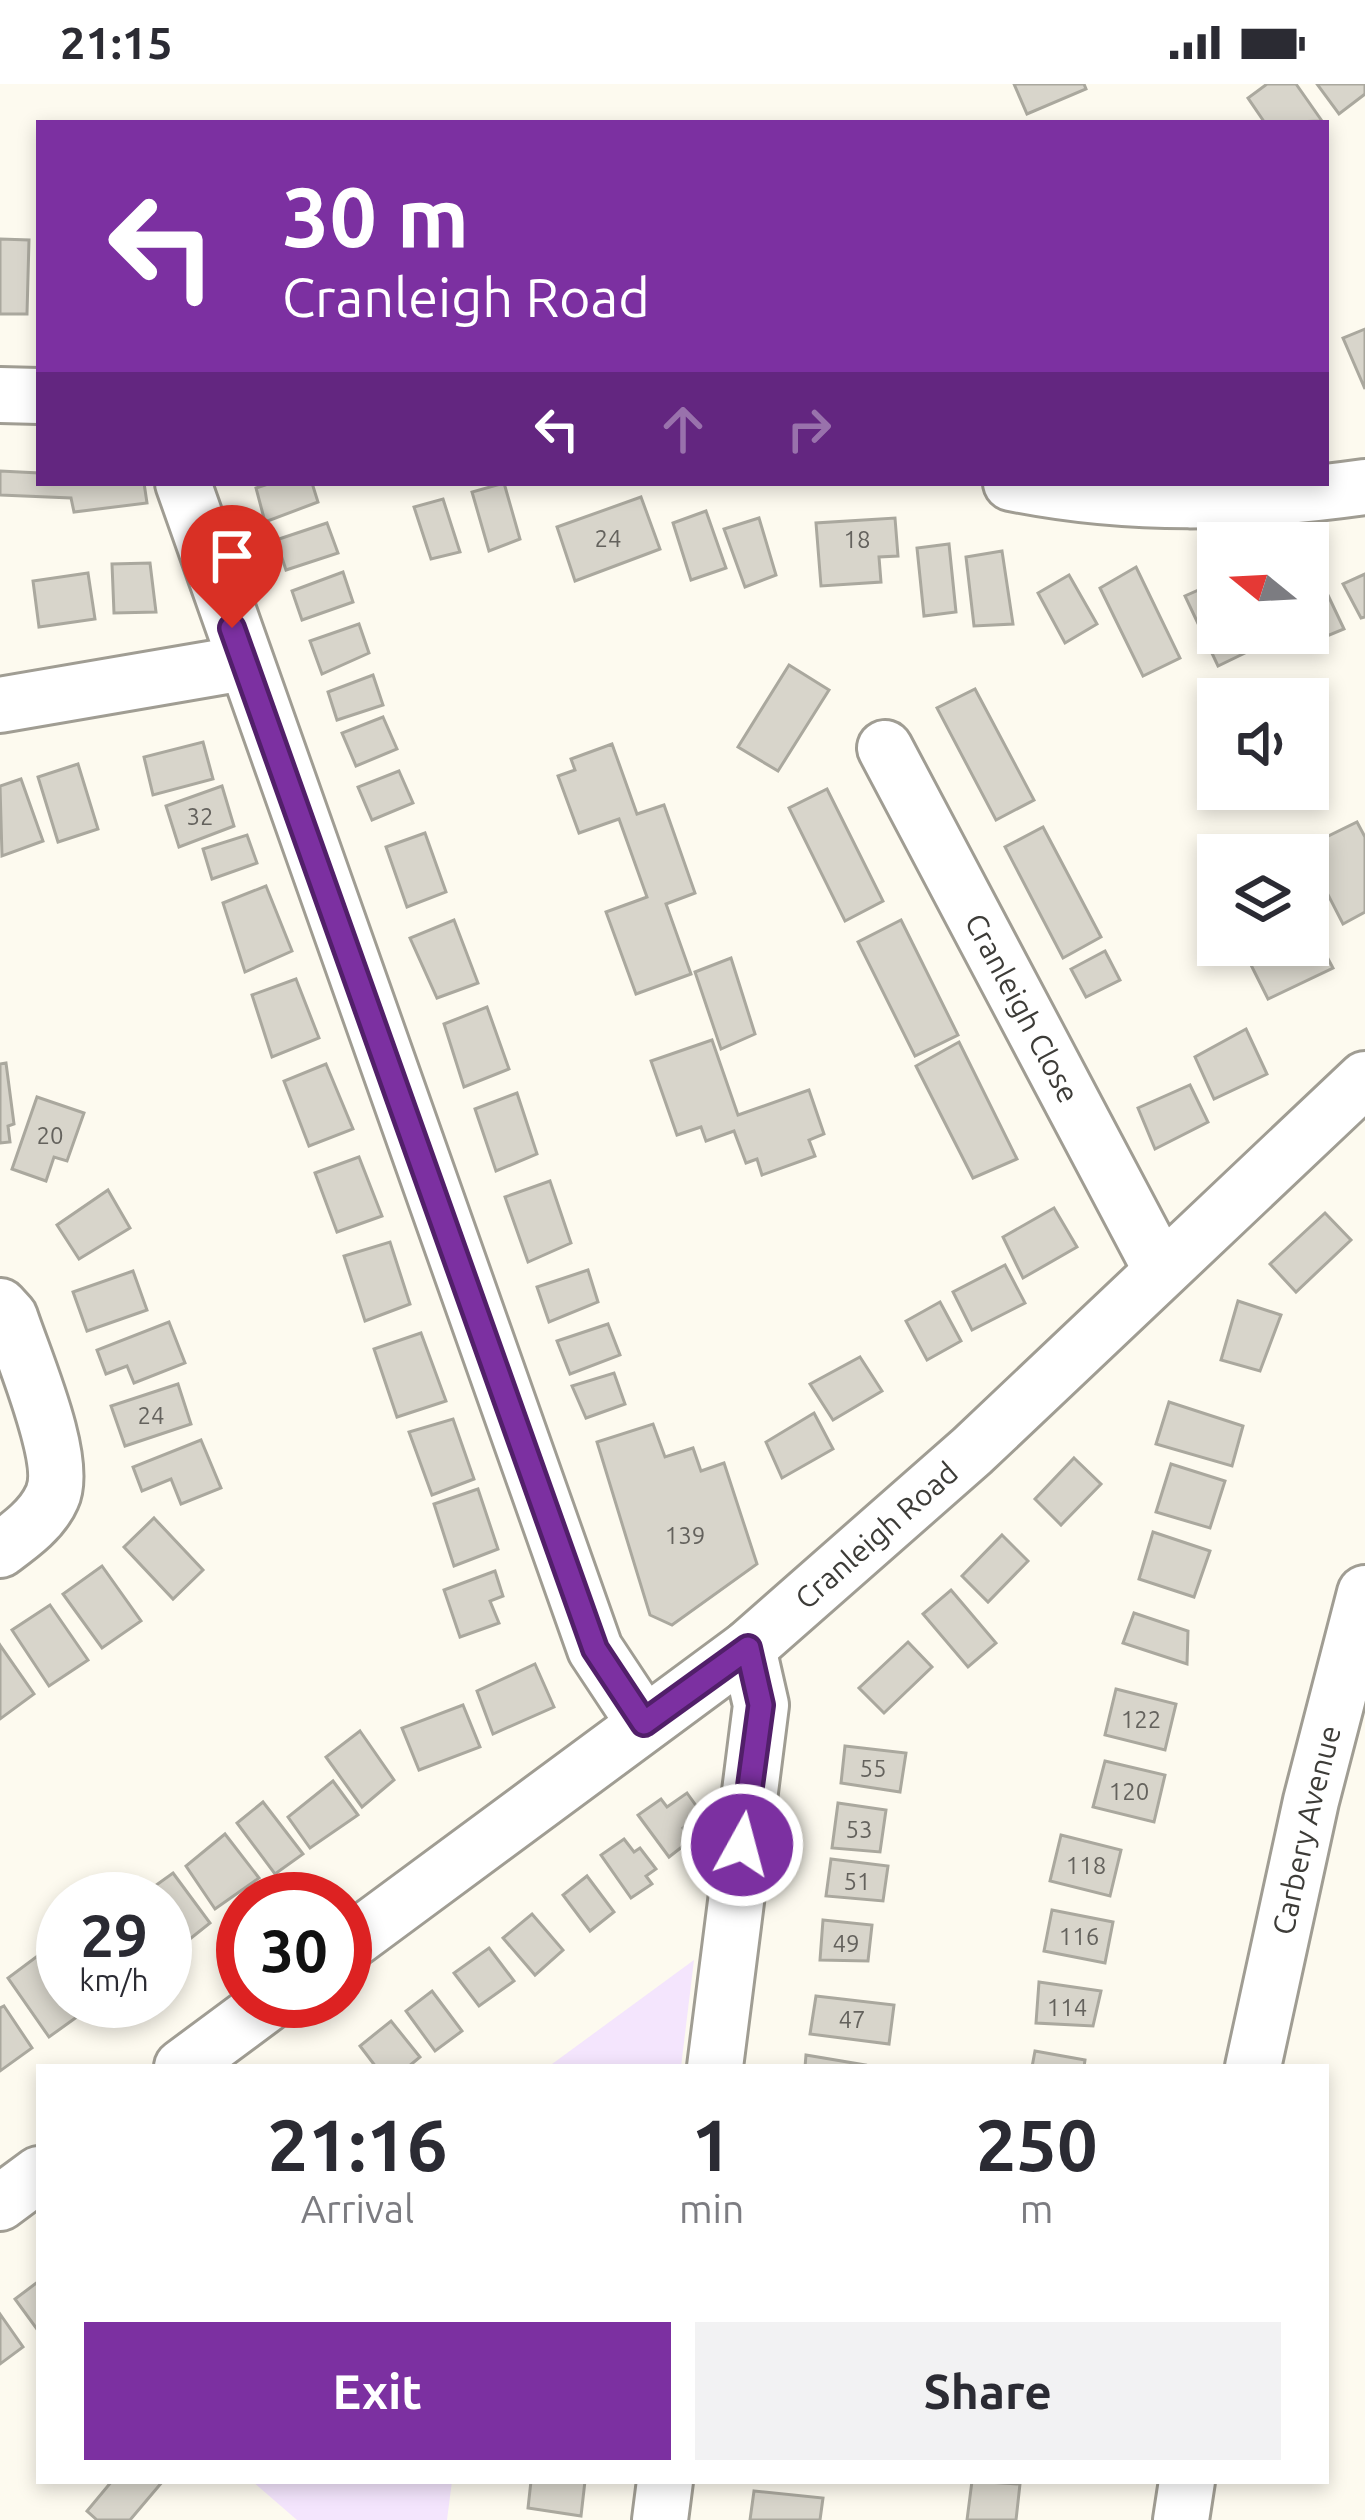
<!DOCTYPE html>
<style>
body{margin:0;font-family:Ubuntu,sans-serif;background:#f2f2f3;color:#2b2b33;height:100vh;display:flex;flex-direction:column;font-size:45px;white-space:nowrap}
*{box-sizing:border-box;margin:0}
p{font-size:39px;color:#7c7c81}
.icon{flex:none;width:66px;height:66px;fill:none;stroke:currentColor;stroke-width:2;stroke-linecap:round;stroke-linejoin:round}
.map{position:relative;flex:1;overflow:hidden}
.panel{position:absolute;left:36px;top:1980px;width:1293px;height:420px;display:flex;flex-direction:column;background:#fff;border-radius:0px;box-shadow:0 6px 18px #0003}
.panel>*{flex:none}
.banner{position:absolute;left:36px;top:36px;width:1293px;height:366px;border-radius:0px;box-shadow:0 6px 18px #0003;background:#7c30a1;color:#fff;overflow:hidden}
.needle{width:78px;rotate:288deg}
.tools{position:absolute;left:1197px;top:438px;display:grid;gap:24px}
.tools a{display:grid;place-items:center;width:132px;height:132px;border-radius:0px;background:#fff;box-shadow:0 6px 18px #0003;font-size:60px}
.speed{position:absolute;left:36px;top:1788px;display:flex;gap:24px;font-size:60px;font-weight:700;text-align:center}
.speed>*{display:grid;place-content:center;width:156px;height:156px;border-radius:50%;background:#fff;box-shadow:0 6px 18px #0003;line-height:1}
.speed small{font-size:30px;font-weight:400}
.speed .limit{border:18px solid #d22;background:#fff;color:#111}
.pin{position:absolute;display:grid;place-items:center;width:102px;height:102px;color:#fff;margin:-123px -51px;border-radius:50% 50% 50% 0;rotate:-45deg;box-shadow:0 0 12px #0007}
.pin .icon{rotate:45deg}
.me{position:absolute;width:132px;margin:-66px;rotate:7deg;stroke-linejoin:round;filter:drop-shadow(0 0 9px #0008)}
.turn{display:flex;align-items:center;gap:42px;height:252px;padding:0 48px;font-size:54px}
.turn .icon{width:156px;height:156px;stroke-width:2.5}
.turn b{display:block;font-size:84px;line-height:102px}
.lanes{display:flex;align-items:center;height:114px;padding:0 48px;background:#0003;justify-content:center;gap:60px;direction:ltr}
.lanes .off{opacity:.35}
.eta{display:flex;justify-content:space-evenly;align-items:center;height:204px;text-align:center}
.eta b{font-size:72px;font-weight:700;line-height:84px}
.primary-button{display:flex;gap:24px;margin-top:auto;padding:24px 48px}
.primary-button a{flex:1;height:138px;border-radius:0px;background:#7c30a1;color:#fff;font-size:48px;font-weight:700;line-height:138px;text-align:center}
.primary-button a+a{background:#f2f2f3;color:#2b2b33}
.status{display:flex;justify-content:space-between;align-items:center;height:84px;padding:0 60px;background:#fff;direction:ltr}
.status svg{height:33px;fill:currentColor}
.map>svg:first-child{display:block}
.green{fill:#f4e5fd}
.building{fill:#d8d5cb;stroke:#aaa89e;stroke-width:3}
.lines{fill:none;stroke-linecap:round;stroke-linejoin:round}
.minor-casing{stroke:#a09d93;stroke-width:60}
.minor{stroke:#fff;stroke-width:54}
.route-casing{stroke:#511f69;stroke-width:30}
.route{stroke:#7c30a1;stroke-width:21}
.labels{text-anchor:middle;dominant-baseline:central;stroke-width:12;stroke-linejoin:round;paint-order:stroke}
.number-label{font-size:24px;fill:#64625d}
.street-label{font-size:30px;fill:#3d3c38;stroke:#fff}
</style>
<div class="status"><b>21:15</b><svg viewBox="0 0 49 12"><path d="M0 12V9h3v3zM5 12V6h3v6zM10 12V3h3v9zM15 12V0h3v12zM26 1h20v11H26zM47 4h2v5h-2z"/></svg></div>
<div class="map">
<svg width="1365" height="2436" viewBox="0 0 1365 2436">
<rect width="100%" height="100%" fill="#fdfaef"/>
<g class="green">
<polygon points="694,1876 681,1983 548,1983"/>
<polygon points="252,2397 452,2397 447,2436 297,2436"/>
</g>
<g class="building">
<polygon points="1014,0 1084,0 1086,5 1027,30"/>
<polygon points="1267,0 1296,0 1322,37 1265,39 1248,14"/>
<polygon points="1317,0 1365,0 1365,10 1339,30"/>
<polygon points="0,155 29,156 27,230 0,230"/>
<polygon points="1365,245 1365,305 1343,254"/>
<polygon points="0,387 39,389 39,399 144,399 147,419 74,428 71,414 0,411"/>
<polygon points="271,399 312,399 318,418 265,438 256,404"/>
<polygon points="504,399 520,455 489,467 472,408"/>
<polygon points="641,413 660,465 575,497 557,443"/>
<polygon points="443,415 460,468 431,475 414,423"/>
<polygon points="706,427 726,484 691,496 673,439"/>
<polygon points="759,434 776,491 745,503 724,445"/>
<polygon points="895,434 898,472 879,473 881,498 821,502 816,439"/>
<polygon points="327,439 338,469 286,486 276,456"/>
<polygon points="949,460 956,528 924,532 917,464"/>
<polygon points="1002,467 1013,540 974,542 966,473"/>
<polygon points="150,479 156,528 114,529 112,480"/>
<polygon points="1136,483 1180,574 1143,592 1100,504"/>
<polygon points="343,488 353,518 302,536 292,507"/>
<polygon points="88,489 95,535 39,543 33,497"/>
<polygon points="1365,490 1365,533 1361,534 1343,500"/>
<polygon points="1069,491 1097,540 1065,559 1038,509"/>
<polygon points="1210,501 1218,518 1218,549 1286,549 1218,582 1185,512"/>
<polygon points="1326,507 1344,545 1310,559 1308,516"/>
<polygon points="359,540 369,569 322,590 310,557"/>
<polygon points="789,581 829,606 778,687 738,663"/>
<polygon points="373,591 383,621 337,636 328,608"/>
<polygon points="975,605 1034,716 996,736 937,624"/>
<polygon points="383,633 397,665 356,682 342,649"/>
<polygon points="203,658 213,695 153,711 144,673"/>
<polygon points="612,660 637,730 664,721 695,809 666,820 691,890 636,910 606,828 647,813 619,735 579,749 558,692 575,686 571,675"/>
<polygon points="78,680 98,745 58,758 38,693"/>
<polygon points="399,687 413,719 372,736 358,703"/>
<polygon points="21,695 43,757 2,772 0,702"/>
<polygon points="222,702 234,742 179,763 166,722"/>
<polygon points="827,705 883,817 845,837 789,724"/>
<polygon points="1357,738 1365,753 1365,828 1343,840 1304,764"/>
<polygon points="1043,743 1101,853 1063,874 1005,763"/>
<polygon points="425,749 446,808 407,823 386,763"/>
<polygon points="247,751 257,779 212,795 203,765"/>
<polygon points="266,802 292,867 245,888 223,819"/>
<polygon points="454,836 478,899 437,914 410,854"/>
<polygon points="901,836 958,951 915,972 858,858"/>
<polygon points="1308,837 1333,884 1268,915 1241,861 1308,861"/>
<polygon points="1105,867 1120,896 1086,913 1071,885"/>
<polygon points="731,874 755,950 721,965 695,888"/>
<polygon points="296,895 319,954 272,973 252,911"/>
<polygon points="487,923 509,985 464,1003 444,940"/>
<polygon points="1246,945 1267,990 1214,1015 1195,973"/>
<polygon points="712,956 738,1031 809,1006 824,1050 809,1056 815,1072 762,1091 757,1075 746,1079 734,1047 706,1057 701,1043 677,1051 651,977"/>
<polygon points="959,958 1017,1075 973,1094 916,982"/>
<polygon points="6,979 14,1040 8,1042 10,1058 0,1059 0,980"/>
<polygon points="326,980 353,1045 309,1062 284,997"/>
<polygon points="1190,1001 1208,1038 1155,1065 1138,1024"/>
<polygon points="517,1009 537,1070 496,1087 475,1025"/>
<polygon points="37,1013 84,1029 67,1077 54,1073 46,1097 12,1085"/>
<polygon points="359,1073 382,1132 337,1148 315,1089"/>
<polygon points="550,1097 571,1159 528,1178 505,1113"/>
<polygon points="108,1106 130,1144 79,1175 57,1141"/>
<polygon points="1054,1124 1077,1163 1023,1194 1003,1153"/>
<polygon points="1325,1129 1351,1156 1296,1208 1270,1180"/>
<polygon points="390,1158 410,1220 365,1237 344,1172"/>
<polygon points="1005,1181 1025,1219 972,1246 953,1208"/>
<polygon points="588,1186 598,1218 549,1238 537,1203"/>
<polygon points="133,1187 147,1226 87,1247 73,1208"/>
<polygon points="1238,1217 1281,1231 1260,1287 1221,1276"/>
<polygon points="940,1218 961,1257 927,1276 906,1237"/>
<polygon points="169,1238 185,1279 134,1299 127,1282 106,1290 97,1266"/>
<polygon points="608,1240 620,1271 570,1290 557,1257"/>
<polygon points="421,1249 446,1317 397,1333 374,1265"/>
<polygon points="860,1273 882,1307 833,1336 810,1300"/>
<polygon points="614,1289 625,1320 586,1334 572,1302"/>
<polygon points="178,1300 191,1340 125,1362 111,1322"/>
<polygon points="1169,1318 1243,1342 1232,1382 1156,1360"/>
<polygon points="814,1329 833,1365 782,1394 766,1358"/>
<polygon points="453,1335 474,1395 432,1411 409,1348"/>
<polygon points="653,1340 665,1373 693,1364 701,1387 724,1379 757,1480 672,1541 650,1531 597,1358"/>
<polygon points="201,1356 221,1404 181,1420 171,1395 142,1407 133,1383"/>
<polygon points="1074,1374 1101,1400 1061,1441 1035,1415"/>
<polygon points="1171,1380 1225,1397 1210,1444 1156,1428"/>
<polygon points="478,1405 498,1465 454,1482 434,1420"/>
<polygon points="154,1434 203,1486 173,1515 124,1463"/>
<polygon points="1153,1448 1210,1467 1194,1513 1139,1495"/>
<polygon points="1002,1451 1028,1477 988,1518 962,1492"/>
<polygon points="102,1482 141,1537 102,1564 63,1510"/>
<polygon points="495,1487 503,1512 490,1517 499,1539 460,1553 444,1506"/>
<polygon points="951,1506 996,1559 968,1583 923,1530"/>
<polygon points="50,1521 88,1576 49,1602 12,1546"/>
<polygon points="1134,1529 1188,1547 1187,1580 1123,1559"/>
<polygon points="908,1558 932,1583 884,1629 859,1604"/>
<polygon points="0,1561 34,1610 0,1635"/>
<polygon points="535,1580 554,1623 493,1650 477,1607"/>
<polygon points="1116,1605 1176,1620 1165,1666 1105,1651"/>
<polygon points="463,1621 480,1663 419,1686 402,1644"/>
<polygon points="360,1647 394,1696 362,1723 326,1673"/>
<polygon points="845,1662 906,1669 900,1708 841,1699"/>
<polygon points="1105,1677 1165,1691 1154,1738 1093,1723"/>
<polygon points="333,1697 358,1731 310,1764 288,1733"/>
<polygon points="687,1709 702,1730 683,1744 692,1755 669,1773 638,1731 661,1715 667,1723"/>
<polygon points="263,1718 303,1770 275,1790 237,1739"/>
<polygon points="838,1719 886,1726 880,1768 832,1764"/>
<polygon points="225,1750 259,1794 215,1825 186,1782"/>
<polygon points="1061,1751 1121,1766 1110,1812 1050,1797"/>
<polygon points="624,1755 634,1768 640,1764 656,1785 646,1792 652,1800 631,1814 601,1771"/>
<polygon points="831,1775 888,1782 883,1817 826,1812"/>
<polygon points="173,1789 210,1839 176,1866 165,1849 165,1815 141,1812"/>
<polygon points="587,1792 614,1828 590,1847 563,1811"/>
<polygon points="1052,1826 1113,1838 1105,1879 1044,1867"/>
<polygon points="532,1830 563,1866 535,1891 503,1854"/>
<polygon points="823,1836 872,1841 868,1877 820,1876"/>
<polygon points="63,1853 63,1917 99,1917 49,1953 8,1894"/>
<polygon points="489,1864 514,1897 479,1922 454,1889"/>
<polygon points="1039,1898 1101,1907 1093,1942 1036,1939"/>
<polygon points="432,1907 462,1947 435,1967 406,1927"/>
<polygon points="816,1912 894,1921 889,1960 810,1950"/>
<polygon points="4,1922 32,1964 0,1987 0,1924"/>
<polygon points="391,1937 420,1973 408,1983 376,1983 360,1962"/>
<polygon points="1035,1967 1085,1976 1084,1983 1032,1983"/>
<polygon points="806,1971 865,1981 864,1983 805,1983"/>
<polygon points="39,2197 39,2248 15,2215"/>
<polygon points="0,2230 23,2263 0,2280"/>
<polygon points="112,2397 163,2397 130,2436 97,2436 87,2427"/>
<polygon points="531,2397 585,2397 581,2432 528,2424"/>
<polygon points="972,2397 1020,2400 1016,2436 967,2436"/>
<polygon points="754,2407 823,2414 820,2436 750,2436"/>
</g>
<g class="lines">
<g class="minor-casing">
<g id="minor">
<polyline points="0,311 39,312"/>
<polyline points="183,399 595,1565 644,1639"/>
<path d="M1011,399C1129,423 1246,420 1365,403"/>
<polyline points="0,621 244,579"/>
<path id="s1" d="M885,664L1160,1184"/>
<path d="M0,1222L10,1233C23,1273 69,1377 52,1413C42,1436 19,1452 0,1466"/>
<path id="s2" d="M345,1862L748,1564L972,1367L1365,995"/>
<polyline points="182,1983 271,1917"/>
<polyline points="715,1983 761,1621 748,1564"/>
<path id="s3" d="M1253,1983L1311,1717L1365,1509"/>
<polyline points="0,2119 39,2090"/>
<polyline points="660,2436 665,2397"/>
<polyline points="1181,2436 1187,2397"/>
</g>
</g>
<use href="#minor" class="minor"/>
</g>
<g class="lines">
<g class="route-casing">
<polyline id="route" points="232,544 595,1565 644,1639 748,1564 761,1621 742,1761"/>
</g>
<use href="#route" class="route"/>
</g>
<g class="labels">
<g class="number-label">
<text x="608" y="454">24</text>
<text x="857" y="455">18</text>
<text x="200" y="732">32</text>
<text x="50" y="1051">20</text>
<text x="151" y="1331">24</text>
<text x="685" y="1451">139</text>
<text x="1141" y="1635">122</text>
<text x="873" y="1684">55</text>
<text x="1129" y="1707">120</text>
<text x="859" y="1745">53</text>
<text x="1086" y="1781">118</text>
<text x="857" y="1797">51</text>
<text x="1079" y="1852">116</text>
<text x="846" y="1859">49</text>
<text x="1067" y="1923">114</text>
<text x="852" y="1935">47</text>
</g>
<g class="street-label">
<text stroke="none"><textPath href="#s1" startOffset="294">Cranleigh Close</textPath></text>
<text stroke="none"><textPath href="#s2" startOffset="672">Cranleigh Road</textPath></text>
<text stroke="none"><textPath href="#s3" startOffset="243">Carbery Avenue</textPath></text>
</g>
</g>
</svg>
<div class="tools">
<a><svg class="needle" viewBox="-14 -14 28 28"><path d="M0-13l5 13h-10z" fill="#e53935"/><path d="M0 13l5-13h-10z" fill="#7c7c81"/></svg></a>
<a><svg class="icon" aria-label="sound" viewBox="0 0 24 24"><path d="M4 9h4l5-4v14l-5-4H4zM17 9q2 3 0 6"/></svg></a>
<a><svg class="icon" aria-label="layers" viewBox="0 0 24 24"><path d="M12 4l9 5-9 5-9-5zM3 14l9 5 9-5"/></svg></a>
</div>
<div class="speed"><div>29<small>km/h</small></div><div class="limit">30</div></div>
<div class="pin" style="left:232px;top:544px;background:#d93025"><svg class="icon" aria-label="arrive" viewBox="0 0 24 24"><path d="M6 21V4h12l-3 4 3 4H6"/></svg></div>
<svg class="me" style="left:742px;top:1761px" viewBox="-20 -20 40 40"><circle r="17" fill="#7c30a1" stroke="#fff" stroke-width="3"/><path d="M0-11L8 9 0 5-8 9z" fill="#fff"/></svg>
<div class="banner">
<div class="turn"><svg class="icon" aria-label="left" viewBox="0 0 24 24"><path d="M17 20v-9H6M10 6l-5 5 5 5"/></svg><div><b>30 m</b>Cranleigh Road</div></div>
<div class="lanes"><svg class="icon" aria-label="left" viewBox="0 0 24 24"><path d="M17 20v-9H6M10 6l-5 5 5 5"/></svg><svg class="icon off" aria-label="ahead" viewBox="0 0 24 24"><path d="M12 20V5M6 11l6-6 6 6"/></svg><svg class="icon off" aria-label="right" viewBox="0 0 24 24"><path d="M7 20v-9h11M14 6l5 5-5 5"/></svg></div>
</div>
<section class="panel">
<div class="eta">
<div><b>21:16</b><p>Arrival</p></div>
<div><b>1</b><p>min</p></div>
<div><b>250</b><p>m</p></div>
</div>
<div class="primary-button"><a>Exit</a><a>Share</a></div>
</section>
</div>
